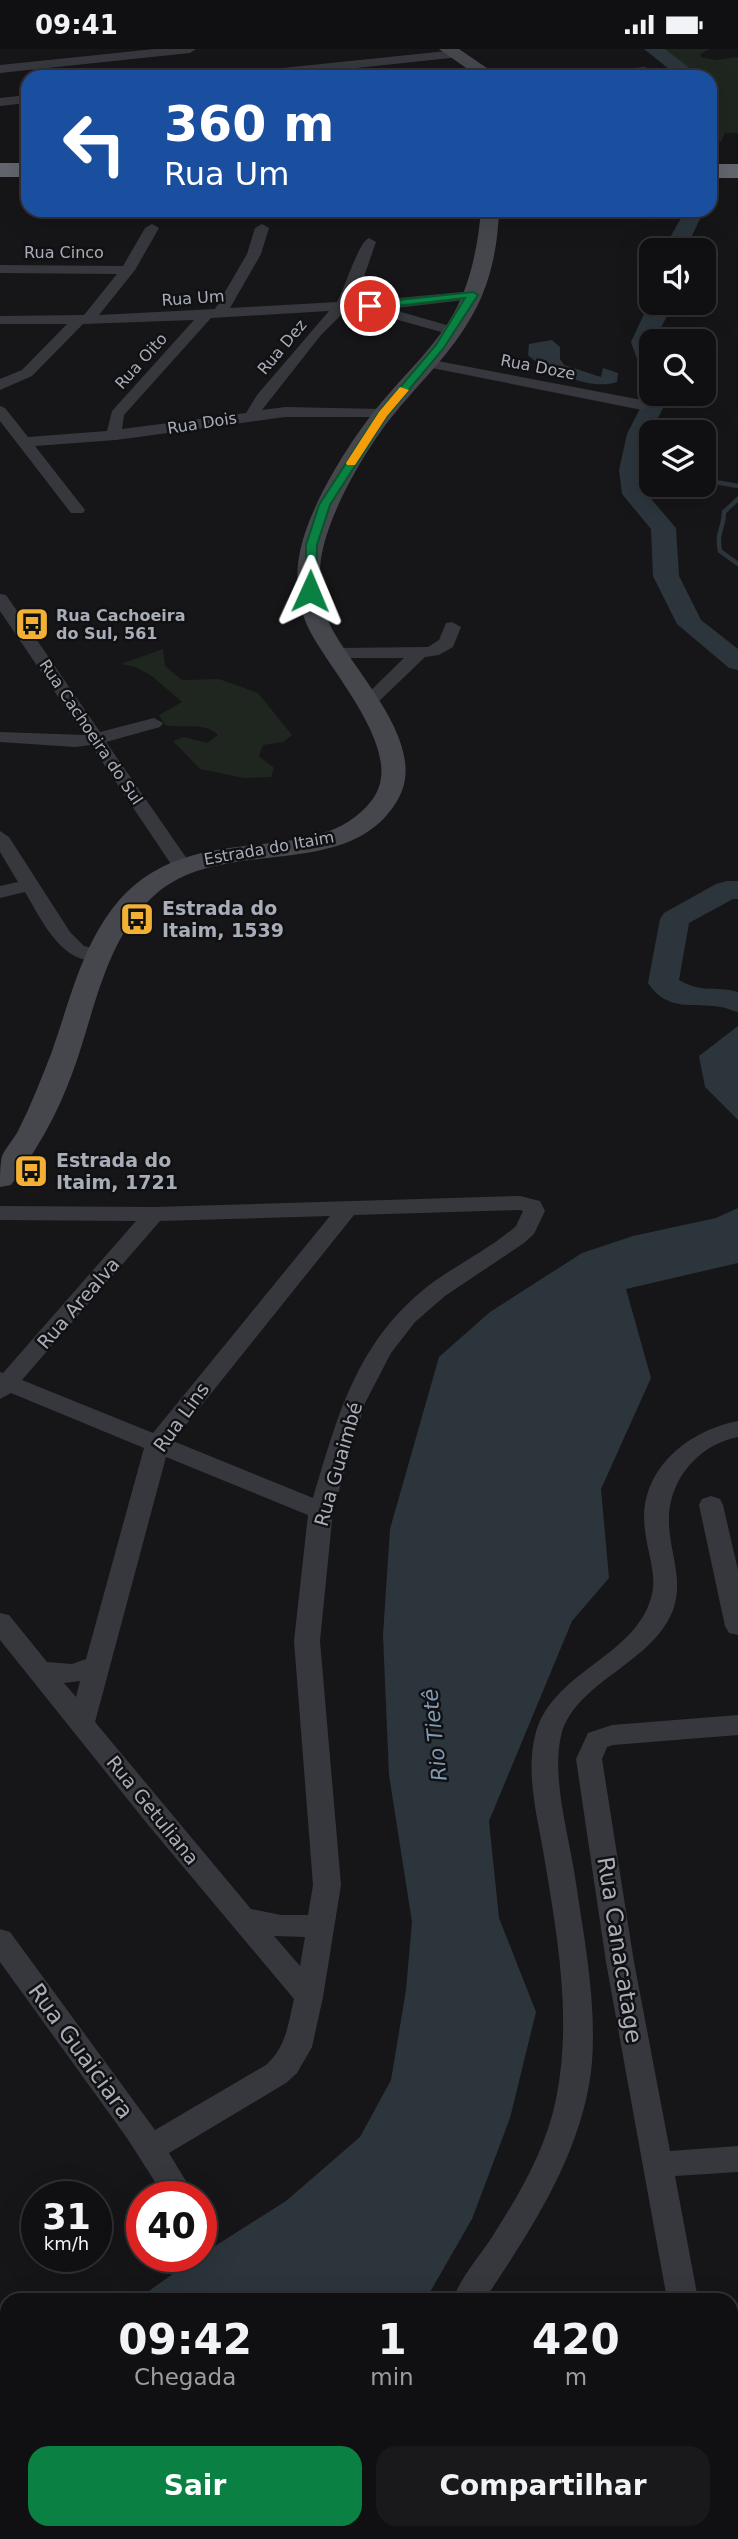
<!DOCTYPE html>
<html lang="pt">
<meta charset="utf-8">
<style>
body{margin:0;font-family:"DejaVu Sans",sans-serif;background:#19191b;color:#f1f3f6;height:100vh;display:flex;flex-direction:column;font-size:26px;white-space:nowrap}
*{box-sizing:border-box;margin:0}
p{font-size:23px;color:#9c9d9f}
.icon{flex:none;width:38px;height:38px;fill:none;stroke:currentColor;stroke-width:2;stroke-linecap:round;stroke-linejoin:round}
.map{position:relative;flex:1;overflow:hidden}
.panel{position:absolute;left:0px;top:2244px;width:738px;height:247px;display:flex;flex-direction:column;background:#101012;border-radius:21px 21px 0 0;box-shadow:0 7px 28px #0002,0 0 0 2px #303032}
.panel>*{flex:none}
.hud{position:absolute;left:21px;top:21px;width:696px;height:147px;border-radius:21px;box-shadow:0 7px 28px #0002,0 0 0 2px #303032;background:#1a4fa0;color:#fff;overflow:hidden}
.buttons{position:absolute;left:639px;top:189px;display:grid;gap:14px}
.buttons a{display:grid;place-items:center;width:77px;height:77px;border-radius:14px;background:#101012;box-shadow:0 7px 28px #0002,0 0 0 2px #303032;font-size:35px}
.speed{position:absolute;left:21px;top:2132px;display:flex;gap:14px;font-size:35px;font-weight:700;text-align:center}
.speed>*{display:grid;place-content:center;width:91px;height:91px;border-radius:50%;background:#101012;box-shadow:0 7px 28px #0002,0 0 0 2px #303032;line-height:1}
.speed small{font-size:18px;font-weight:400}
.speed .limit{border:10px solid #d22;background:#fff;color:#111}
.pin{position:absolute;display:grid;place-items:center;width:60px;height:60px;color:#fff;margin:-30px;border:4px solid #fff;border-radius:50%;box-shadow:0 2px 7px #0007}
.me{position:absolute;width:77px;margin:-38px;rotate:1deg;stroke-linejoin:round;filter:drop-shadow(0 0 5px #0008)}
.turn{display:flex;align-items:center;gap:24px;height:147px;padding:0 28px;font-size:32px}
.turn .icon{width:91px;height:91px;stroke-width:2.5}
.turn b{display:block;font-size:49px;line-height:60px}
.eta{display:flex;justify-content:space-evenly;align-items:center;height:119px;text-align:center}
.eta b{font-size:42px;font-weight:600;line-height:49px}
.cta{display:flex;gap:14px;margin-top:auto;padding:14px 28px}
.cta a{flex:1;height:80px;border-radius:21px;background:#0b8043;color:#fff;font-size:28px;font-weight:600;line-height:80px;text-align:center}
.cta a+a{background:#19191b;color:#f1f3f6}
.status{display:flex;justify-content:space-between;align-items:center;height:49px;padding:0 35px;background:#101012;direction:ltr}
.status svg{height:19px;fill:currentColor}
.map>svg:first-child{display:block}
.green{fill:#1e261f}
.water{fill:#2c353c}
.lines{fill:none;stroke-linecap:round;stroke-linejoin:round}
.stream{stroke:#2c353c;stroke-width:4.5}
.river{fill:#2c353c;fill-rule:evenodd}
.street{fill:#37383d;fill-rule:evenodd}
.secondary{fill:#45474d;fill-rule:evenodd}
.highway{fill:#63666e;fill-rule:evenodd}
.route{fill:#0b8043;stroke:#07532c;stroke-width:2}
.slow{fill:#f59e0b}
.labels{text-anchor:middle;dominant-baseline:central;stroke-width:5;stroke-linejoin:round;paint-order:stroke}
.far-street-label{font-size:16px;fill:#a8adb8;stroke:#111113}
.far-poi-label{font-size:16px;font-weight:bold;fill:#a8adb8;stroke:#111113;text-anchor:start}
.poi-label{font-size:19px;font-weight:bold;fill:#a8adb8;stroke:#111113;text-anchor:start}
.street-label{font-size:19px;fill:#a8adb8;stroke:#111113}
.water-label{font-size:21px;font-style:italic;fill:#7f9bb3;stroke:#111113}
.near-street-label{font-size:23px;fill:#a8adb8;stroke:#111113}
</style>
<div class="status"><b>09:41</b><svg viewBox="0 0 49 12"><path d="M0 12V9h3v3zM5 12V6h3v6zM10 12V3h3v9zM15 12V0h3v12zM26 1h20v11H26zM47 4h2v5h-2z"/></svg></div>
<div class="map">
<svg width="738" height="2490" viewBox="0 0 738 2490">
<rect width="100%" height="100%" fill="#161618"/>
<g class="green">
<polygon points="663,0 710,0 700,5 701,8 716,11 738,8 738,84 725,84 721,93 711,96 710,28 697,28"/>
<path d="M163,600L165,617L182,631L219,630L258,644L292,686L283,693L263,696L259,707L274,719L271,728L244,729L200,720L173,692L184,688L207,694L218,686C204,672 183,680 165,676L159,666L182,653L152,627L135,618L121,615Z"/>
</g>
<g class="water">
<path d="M552,291L560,298V310L564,316L601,328L603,319L618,324L617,333C593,342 546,323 528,306L529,295Z"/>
<polygon points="738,977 738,1071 705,1038 699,1007"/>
<polygon points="738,1159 738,1214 626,1240 651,1329 601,1440 609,1529 572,1572 489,1772 499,1869 536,1963 510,2069 472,2170 426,2250 138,2250 185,2216 286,2152 360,2088 391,2031 406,1941 412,1873 389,1726 383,1586 390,1480 439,1308 490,1263 582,1204 633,1187 716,1169"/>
<polygon points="7,2356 7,2483 31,2483 25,2490 0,2490 0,2361"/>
</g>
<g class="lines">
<g class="stream">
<polyline points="631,421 651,423"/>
<polyline points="704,431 738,437"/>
<path d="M738,450L724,463C724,481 716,481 720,502L738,515"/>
</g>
<g class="river">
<polygon points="644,0 665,0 701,28 679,28"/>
<polygon points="685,162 699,162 702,166 685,201 663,201"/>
<polygon points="651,250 651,254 670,254 667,267 654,292 651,292 651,329 643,327 631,293"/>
<polygon points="650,340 651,345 670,345 651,383 643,421 646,444 676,479 679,527 701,571 738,600 738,621 729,619 677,575 653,527 651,480 622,445 619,421 627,385"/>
<path d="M727,832H738V850H733L689,874L679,931C703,945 713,936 738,943V963C733,962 727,959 721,958C693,953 668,964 648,934L660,870L664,864L716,835Z"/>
</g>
<g class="street">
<polygon points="155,0 196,0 190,4 0,24 0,16"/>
<polygon points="456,1 462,5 460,8 272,28 230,28 236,24"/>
<polygon points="645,18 651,22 649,25 576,28 582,24"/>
<polygon points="28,46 28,54 0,57 0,49"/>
<path d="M152,175L159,179L135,221L99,266L215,260L247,205L255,179L262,175L269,179L261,205L230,259L337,253C344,241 359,192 369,189L376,193L361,236L352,253H388L397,249L473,242L480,246L473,250L397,259L401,263L457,279L459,282L457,285L452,286L391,269L382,261L345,262L321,286L262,361L285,358L382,360L390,365L387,368H285L116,391L35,397L85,461L83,464H71L0,372V357L5,359L28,388L107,382L112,362L194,271L83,275L32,327L0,341V330L22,321L67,275H0V267L84,266L117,225L0,224V216L123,217L145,179ZM329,262L257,346L246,364L122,380L124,366L211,269Z"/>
<polygon points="427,310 642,351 650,356 642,361 422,317 420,314 422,311"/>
<polygon points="0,545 6,546 100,683 154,669 163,674 160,678 106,693 192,817 189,821 175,821 91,696 75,698 0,693 0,683 84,686 0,562"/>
<polygon points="452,573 461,578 453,598 439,606 425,608 372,659 360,659 357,655 404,609 337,609 328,604 337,599 428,598 439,591 446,574"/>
<path d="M0,782L9,788L70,883L84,897L105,902L108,906L105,910C63,921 42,871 25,843L0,849V837L18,833L0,803Z"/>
<path d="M520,1147L540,1152L545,1162L534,1185L524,1194L445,1247L415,1273L391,1304L365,1354L333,1462L320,1592L341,1836L323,1948L312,1998L297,2024L286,2034L169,2104L190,2139L186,2147H164L127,2089L0,1913V1880L10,1883L155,2081L266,2016C286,1998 288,1976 294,1950L149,1777L0,1591V1564L9,1566L47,1613L72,1615L86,1610L144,1399L11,1344L0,1350V1323L3,1324L136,1172L0,1171V1157L154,1158ZM520,1161L523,1162L516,1177C490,1200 456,1216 428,1237C356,1294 338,1366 313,1449L173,1392L354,1166ZM330,1167L153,1384L22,1331L160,1172ZM166,1408L308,1466L294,1592L313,1836L308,1866H281L251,1860L95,1673ZM80,1632L76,1648L64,1634ZM274,1887L305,1888L300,1917Z"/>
<path d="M738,1372V1388C697,1396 667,1433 669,1475C670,1504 683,1529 674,1558C656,1614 574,1632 561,1687C551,1730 570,1790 576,1834C585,1895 598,1961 591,2023C580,2107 531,2181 485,2250H453C461,2228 479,2208 492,2188C519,2146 546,2100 556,2050C572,1972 558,1890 545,1813C539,1774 525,1727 535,1687C550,1623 634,1609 651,1549C658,1527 647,1503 645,1481C637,1423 686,1382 738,1372Z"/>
<polygon points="711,1447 720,1450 723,1456 738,1521 738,1586 729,1584 725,1577 699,1456 702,1450"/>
<polygon points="738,1666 738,1686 613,1696 607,1698 602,1710 634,1913 670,2102 738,2097 738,2123 675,2127 698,2250 667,2250 606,1913 576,1710 588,1684 612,1676"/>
<polygon points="732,2469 738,2471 738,2490 713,2490 711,2483 732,2483"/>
<polygon points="90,2483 127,2483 125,2490 87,2490"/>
<polygon points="226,2483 260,2483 261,2490 227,2490"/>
<polygon points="481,2483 515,2483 518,2490 484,2490"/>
</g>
<g class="secondary">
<polygon points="439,0 459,0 500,28 479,28"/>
<path d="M481,161H499C498,196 491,233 473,265C453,302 422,331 395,364C367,397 327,466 321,510C318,531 321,558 331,578C355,625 431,697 397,752C348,834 226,786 157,844C104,889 95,964 72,1025C57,1066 37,1101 11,1136L0,1138C0,1129 0,1115 2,1107C6,1098 14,1090 19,1080C31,1056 41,1030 51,1005C69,955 80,903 112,860C187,761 315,826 372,751C409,703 326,619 307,576C298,556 295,530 299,508C307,458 353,386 386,348C409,321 436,296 454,264C471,233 478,196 481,161Z"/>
</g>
<g class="highway">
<rect x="0" y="114" width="28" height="14"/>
<rect x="710" y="115" width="28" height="14"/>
</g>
</g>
<polygon class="route" points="473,243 478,246 443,300 387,367 330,456 317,496 316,542 306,545 306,496 319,456 379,363 436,296 465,249 370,260 365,257 370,254"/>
<polygon class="slow" points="400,338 409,341 387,367 355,416 347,416 346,414 379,363"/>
<defs>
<g id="bus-square" transform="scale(1.75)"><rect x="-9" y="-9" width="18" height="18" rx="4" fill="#f2b134" stroke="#111113"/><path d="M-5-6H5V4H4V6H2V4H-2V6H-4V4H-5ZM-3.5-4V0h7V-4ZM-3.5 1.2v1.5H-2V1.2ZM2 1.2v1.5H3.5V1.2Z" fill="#111"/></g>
</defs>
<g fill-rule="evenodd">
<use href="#bus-square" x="32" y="575"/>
<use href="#bus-square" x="137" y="870"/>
<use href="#bus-square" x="31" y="1122"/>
</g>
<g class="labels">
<g class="far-street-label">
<text x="64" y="203">Rua Cinco</text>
<text transform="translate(193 249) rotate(-4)">Rua Um</text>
<text transform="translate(282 298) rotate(-50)">Rua Dez</text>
<text transform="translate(141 312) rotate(-48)">Rua Oito</text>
<text transform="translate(538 318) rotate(11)">Rua Doze</text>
<text transform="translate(202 374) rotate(-9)">Rua Dois</text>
<text transform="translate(91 683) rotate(56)">Rua Cachoeira do Sul</text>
<text transform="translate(269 799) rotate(-10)">Estrada do Itaim</text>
</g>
<g class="far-poi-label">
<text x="56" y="566">Rua Cachoeira<tspan x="56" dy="18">do Sul, 561</tspan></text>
</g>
<g class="poi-label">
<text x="162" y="859">Estrada do<tspan x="162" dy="22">Itaim, 1539</tspan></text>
<text x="56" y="1111">Estrada do<tspan x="56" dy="22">Itaim, 1721</tspan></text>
</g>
<g class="street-label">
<text transform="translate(78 1254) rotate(-49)">Rua Arealva</text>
<text transform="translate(181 1368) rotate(-54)">Rua Lins</text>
<text transform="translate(338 1415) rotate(-74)">Rua Guaimbé</text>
<text transform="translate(153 1761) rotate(51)">Rua Getuliana</text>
</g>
<g class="water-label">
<text transform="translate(435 1686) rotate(-96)">Rio Tietê</text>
</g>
<g class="near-street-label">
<text transform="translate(620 1901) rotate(81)">Rua Canacatage</text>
<text transform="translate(81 2002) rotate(54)">Rua Guaiciara</text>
</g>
</g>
</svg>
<div class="buttons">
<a><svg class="icon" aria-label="sound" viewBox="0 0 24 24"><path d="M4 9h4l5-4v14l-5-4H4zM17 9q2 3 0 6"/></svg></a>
<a><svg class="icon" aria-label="search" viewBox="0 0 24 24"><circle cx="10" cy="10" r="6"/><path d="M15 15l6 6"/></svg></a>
<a><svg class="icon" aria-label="layers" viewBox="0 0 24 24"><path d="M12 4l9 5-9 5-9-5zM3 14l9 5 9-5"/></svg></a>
</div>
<div class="speed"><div>31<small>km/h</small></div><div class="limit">40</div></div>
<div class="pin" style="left:370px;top:257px;background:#d93025"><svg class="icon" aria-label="arrive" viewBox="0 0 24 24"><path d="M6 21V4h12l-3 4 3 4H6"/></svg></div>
<svg class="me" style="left:310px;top:542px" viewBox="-20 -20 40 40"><path d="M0-17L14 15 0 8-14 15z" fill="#0b8043" stroke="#fff" stroke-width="4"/></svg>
<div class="hud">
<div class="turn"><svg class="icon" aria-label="left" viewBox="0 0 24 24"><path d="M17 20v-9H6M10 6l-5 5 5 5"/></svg><div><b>360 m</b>Rua Um</div></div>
</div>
<section class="panel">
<div class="eta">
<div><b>09:42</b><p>Chegada</p></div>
<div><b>1</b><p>min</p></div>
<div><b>420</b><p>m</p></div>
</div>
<div class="cta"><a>Sair</a><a>Compartilhar</a></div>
</section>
</div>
